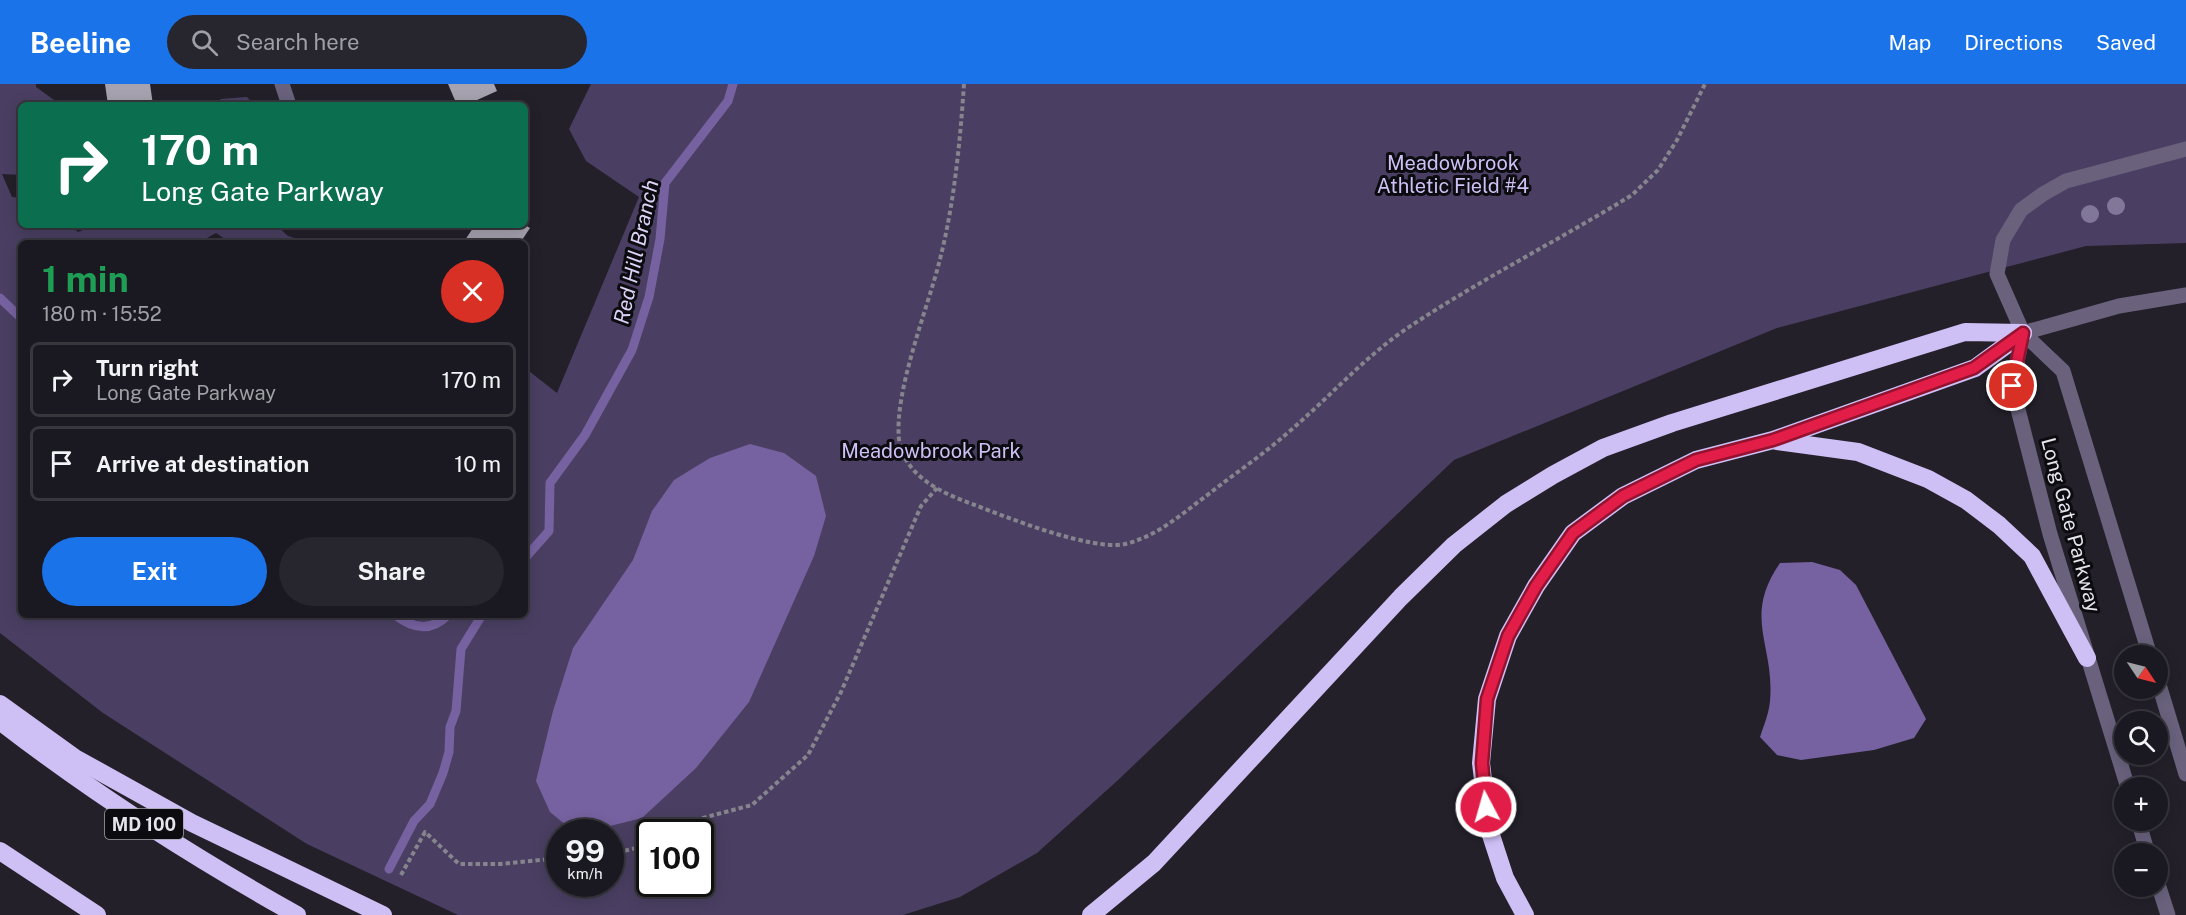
<!DOCTYPE html>
<meta charset="utf-8">
<style>
body{margin:0;font-family:"Public Sans",sans-serif;background:#27252d;color:#f1f3f6;height:100vh;display:flex;flex-direction:column;font-size:22px;white-space:nowrap}
*{box-sizing:border-box;margin:0}
p{font-size:20px;color:#9fa0a5}
.icon{flex:none;width:33px;height:33px;fill:none;stroke:currentColor;stroke-width:2;stroke-linecap:round;stroke-linejoin:round}
.map{position:relative;flex:1;overflow:hidden}
.details{position:absolute;left:18px;top:156px;width:510px;height:378px;display:flex;flex-direction:column;background:#1a1820;border-radius:9px;box-shadow:0 3px 15px #0003,0 0 0 2px #38373e}
.details>*{flex:none}
.guide{position:absolute;left:18px;top:18px;width:510px;height:126px;border-radius:9px;box-shadow:0 3px 15px #0003,0 0 0 2px #38373e;background:#0b6e4f;color:#fff;overflow:hidden}
.needle{width:39px;rotate:125deg}
.tools{position:absolute;left:2114px;top:561px;display:grid;gap:12px}
.tools a{display:grid;place-items:center;width:54px;height:54px;border-radius:50%;background:#1a1820;box-shadow:0 3px 15px #0003,0 0 0 2px #38373e;font-size:30px}
.speed{position:absolute;left:546px;top:735px;display:flex;gap:12px;font-size:30px;font-weight:700;text-align:center}
.speed>*{display:grid;place-content:center;width:78px;height:78px;border-radius:50%;background:#1a1820;box-shadow:0 3px 15px #0003,0 0 0 2px #38373e;line-height:1}
.speed small{font-size:15px;font-weight:400}
.speed .limit{border:3px solid #111;border-radius:9px;background:#fff;color:#111}
.pin{position:absolute;display:grid;place-items:center;width:51px;height:51px;color:#fff;margin:-26px;border:3px solid #fff;border-radius:50%;box-shadow:0 2px 6px #0007}
.me{position:absolute;width:66px;margin:-33px;rotate:354deg;stroke-linejoin:round;filter:drop-shadow(0 0 4px #0008)}
.turn{display:flex;align-items:center;gap:21px;height:126px;padding:0 24px;font-size:27px}
.turn .icon{width:78px;height:78px;stroke-width:2.5}
.turn b{display:block;font-size:42px;line-height:51px}
.round{display:grid;place-items:center;flex:none;width:63px;height:63px;border-radius:32px;background:#27252d}
.headline{display:flex;align-items:center;justify-content:space-between;height:102px;padding:0 24px}
h1{font-size:36px;font-weight:700;line-height:45px;color:#1e9e55}
.action{display:flex;gap:12px;margin-top:auto;padding:12px 24px}
.action a{flex:1;height:69px;border-radius:36px;background:#1a73e8;color:#fff;font-size:24px;font-weight:700;line-height:69px;text-align:center}
.action a+a{background:#27252d;color:#f1f3f6}
ul{padding:0;list-style:none}
li{display:flex;align-items:center;gap:18px;height:75px;margin:0 12px 9px;padding:0 12px;border:3px solid #38373e;border-radius:9px}
li div{flex:1}
li b{display:block;font-size:22px}
li em{font-style:normal}
header{display:flex;align-items:center;gap:36px;box-sizing:border-box;height:84px;padding:0 30px;background:#1a73e8;color:#fff}
header strong{font-size:28px}
nav{display:flex;gap:33px;margin-inline-start:auto;font-size:21px}
.search{width:420px;height:54px;background:#27252d;display:flex;align-items:center;gap:15px;box-sizing:border-box;padding:0 21px;border-radius:33px;color:#9fa0a5;font-size:22px}
.map>svg:first-child{display:block}
.green{fill:#4a3f62;fill-rule:evenodd}
.water{fill:#7662a0}
.lines{fill:none;stroke-linecap:round;stroke-linejoin:round}
.stream{stroke:#7662a0;stroke-width:9}
.building{fill:#a6a2af}
.path{stroke:#86848c;stroke-width:4;stroke-dasharray:4.5 3;stroke-linecap:butt}
.minor{stroke:#6a627d;stroke-width:15}
.highway{stroke:#cebff5;stroke-width:18}
.tree{fill:#817799}
.route-casing{stroke:#92132f;stroke-width:15}
.route{stroke:#e11d48;stroke-width:10}
.labels{text-anchor:middle;dominant-baseline:central;stroke-width:6;stroke-linejoin:round;paint-order:stroke}
.shield{fill:#0c0b0f;stroke:#a5a4aa;stroke-width:1.5}
.shield-label{font-size:18px;font-weight:bold;fill:#e6e5ec}
.park-label{font-size:20px;fill:#cebff4;stroke:#0c0b0f}
.street-label{font-size:20px;fill:#e6e5ec;stroke:#0c0b0f}
.water-label{font-size:21px;font-style:italic;fill:#dcd2f6;stroke:#0c0b0f}
</style>
<header>
<strong>Beeline</strong>
<div class="search"><svg class="icon" aria-label="search" viewBox="0 0 24 24"><circle cx="10" cy="10" r="6"/><path d="M15 15l6 6"/></svg>Search here</div>
<nav><a>Map</a><a>Directions</a><a>Saved</a></nav>
</header>
<div class="map">
<svg width="2186" height="831" viewBox="0 0 2186 831">
<rect width="100%" height="100%" fill="#23202a"/>
<g class="green">
<path d="M0,0H36V3L61,21H21V91L2,90L12,113L21,114V141H70L78,148L96,141H276L288,152L311,159H231L216,149L198,159H21V531H525V284L557,309L639,113L586,77L569,45L591,0H2186V159L2086,162L1777,244L1454,376L1117,697L1037,769L960,813L903,831H458L307,760L103,629L0,549ZM560,748H610V800H560ZM650,748H700V800H650Z"/>
<polygon points="247,13 254,21 215,21 221,15"/>
</g>
<g class="water">
<polygon points="750,360 784,369 816,392 826,432 814,472 749,618 696,684 642,734 598,745 567,742 550,728 536,697 553,627 573,564 633,476 652,427 674,396 710,374"/>
<path d="M1812,478L1840,486L1856,501L1926,635L1914,654L1874,666L1801,676L1777,671L1760,653C1764,641 1769,629 1770,617C1775,560 1742,534 1780,479Z"/>
</g>
<g class="lines">
<g class="stream">
<polyline points="0,214 21,234"/>
<polyline points="525,474 549,447 550,399 585,351 632,266 649,213 660,155 665,99 728,17 733,0"/>
<path d="M395,531C413,545 431,548 448,531"/>
<polyline points="389,785 414,737 430,720 443,689 449,668 450,643 456,627 461,565 482,531"/>
</g>
</g>
<g class="building">
<polygon points="105,0 150,0 153,21 108,21"/>
<polygon points="448,0 494,0 497,7 466,21 457,21"/>
<polygon points="475,141 525,141 530,144 520,159 463,159"/>
</g>
<g class="lines">
<g class="path">
<path d="M964,0C960,59 954,122 939,179C927,226 894,308 899,355C904,393 944,410 975,421C1008,434 1092,467 1125,460C1158,452 1183,429 1210,409C1234,390 1261,372 1284,352C1326,317 1361,276 1406,245C1478,197 1557,157 1632,111L1658,86L1677,56L1705,0"/>
<polyline points="676,748 695,736 752,721 808,671 841,608 921,422 937,404"/>
<polyline points="610,770 650,761"/>
<polyline points="401,791 425,748 459,780 500,780 560,774"/>
</g>
<g class="minor">
<polyline points="282,0 289,21"/>
<polyline points="2023,249 2012,302 2050,450 2128,704"/>
<polyline points="2023,249 2119,222 2186,211"/>
<polyline points="2150,572 2063,287 2023,249 1997,190 2003,156 2021,126 2043,110 2066,97 2186,65"/>
<polyline points="2157,594 2186,690"/>
<polyline points="2138,736 2148,770"/>
<polyline points="2157,797 2168,831"/>
</g>
<g class="highway">
<polyline points="1777,357 1858,368 1928,395 1966,416 1999,441 2032,472 2087,574"/>
<polyline points="0,620 75,674 192,739 383,831"/>
<path d="M0,637C94,710 193,773 297,831"/>
<polyline points="0,767 97,831"/>
<polyline points="1091,831 1154,779 1401,513 1454,461 1506,420 1553,391 1603,364 1672,339 1965,248 2023,249"/>
<polyline points="1525,831 1505,794 1489,745 1481,679 1487,615 1508,552 1536,502 1573,449 1623,412 1696,376 1773,356 1975,284 2023,249"/>
</g>
</g>
<g class="tree">
<circle cx="2116" cy="122" r="9"/>
<circle cx="2090" cy="130" r="9"/>
</g>
<g class="lines">
<g class="route-casing">
<polyline id="route" points="1486,723 1482,679 1487,615 1508,552 1536,502 1573,449 1623,412 1696,376 1773,356 1974,284 2023,249 2012,302"/>
</g>
<use href="#route" class="route"/>
</g>
<g class="labels">
<rect class="shield" x="105" y="725" width="78" height="30" rx="4.5"/>
<g class="shield-label">
<text x="144" y="740">MD 100</text>
</g>
<g class="park-label">
<text x="1453" y="79">Meadowbrook<tspan x="1453" dy="23">Athletic Field #4</tspan></text>
<text x="931" y="367">Meadowbrook Park</text>
</g>
<g class="street-label">
<text transform="translate(2071 441) rotate(75)">Long Gate Parkway</text>
</g>
<g class="water-label">
<text transform="translate(636 168) rotate(-78)">Red Hill Branch</text>
</g>
</g>
</svg>
<div class="tools">
<a><svg class="needle" viewBox="-14 -14 28 28"><path d="M0-13l5 13h-10z" fill="#e53935"/><path d="M0 13l5-13h-10z" fill="#9fa0a5"/></svg></a>
<a><svg class="icon" aria-label="search" viewBox="0 0 24 24"><circle cx="10" cy="10" r="6"/><path d="M15 15l6 6"/></svg></a>
<a>+</a>
<a>−</a>
</div>
<div class="speed"><div>99<small>km/h</small></div><div class="limit">100</div></div>
<div class="pin" style="left:2012px;top:302px;background:#d93025"><svg class="icon" aria-label="arrive" viewBox="0 0 24 24"><path d="M6 21V4h12l-3 4 3 4H6"/></svg></div>
<svg class="me" style="left:1486px;top:723px" viewBox="-20 -20 40 40"><circle r="17" fill="#e11d48" stroke="#fff" stroke-width="3"/><path d="M0-11L8 9 0 5-8 9z" fill="#fff"/></svg>
<div class="guide">
<div class="turn"><svg class="icon" aria-label="right" viewBox="0 0 24 24"><path d="M7 20v-9h11M14 6l5 5-5 5"/></svg><div><b>170 m</b>Long Gate Parkway</div></div>
</div>
<section class="details">
<div class="headline"><div><h1>1 min</h1><p>180 m · 15:52</p></div><a class="round" style="background:#d93025;color:#fff"><svg class="icon" aria-label="close" viewBox="0 0 24 24"><path d="M6 6l12 12M18 6L6 18"/></svg></a></div>
<ul>
<li><svg class="icon" aria-label="right" viewBox="0 0 24 24"><path d="M7 20v-9h11M14 6l5 5-5 5"/></svg><div><b>Turn right</b><p>Long Gate Parkway</p></div><em>170 m</em></li>
<li><svg class="icon" aria-label="arrive" viewBox="0 0 24 24"><path d="M6 21V4h12l-3 4 3 4H6"/></svg><div><b>Arrive at destination</b></div><em>10 m</em></li>
</ul>
<div class="action"><a>Exit</a><a>Share</a></div>
</section>
</div>
